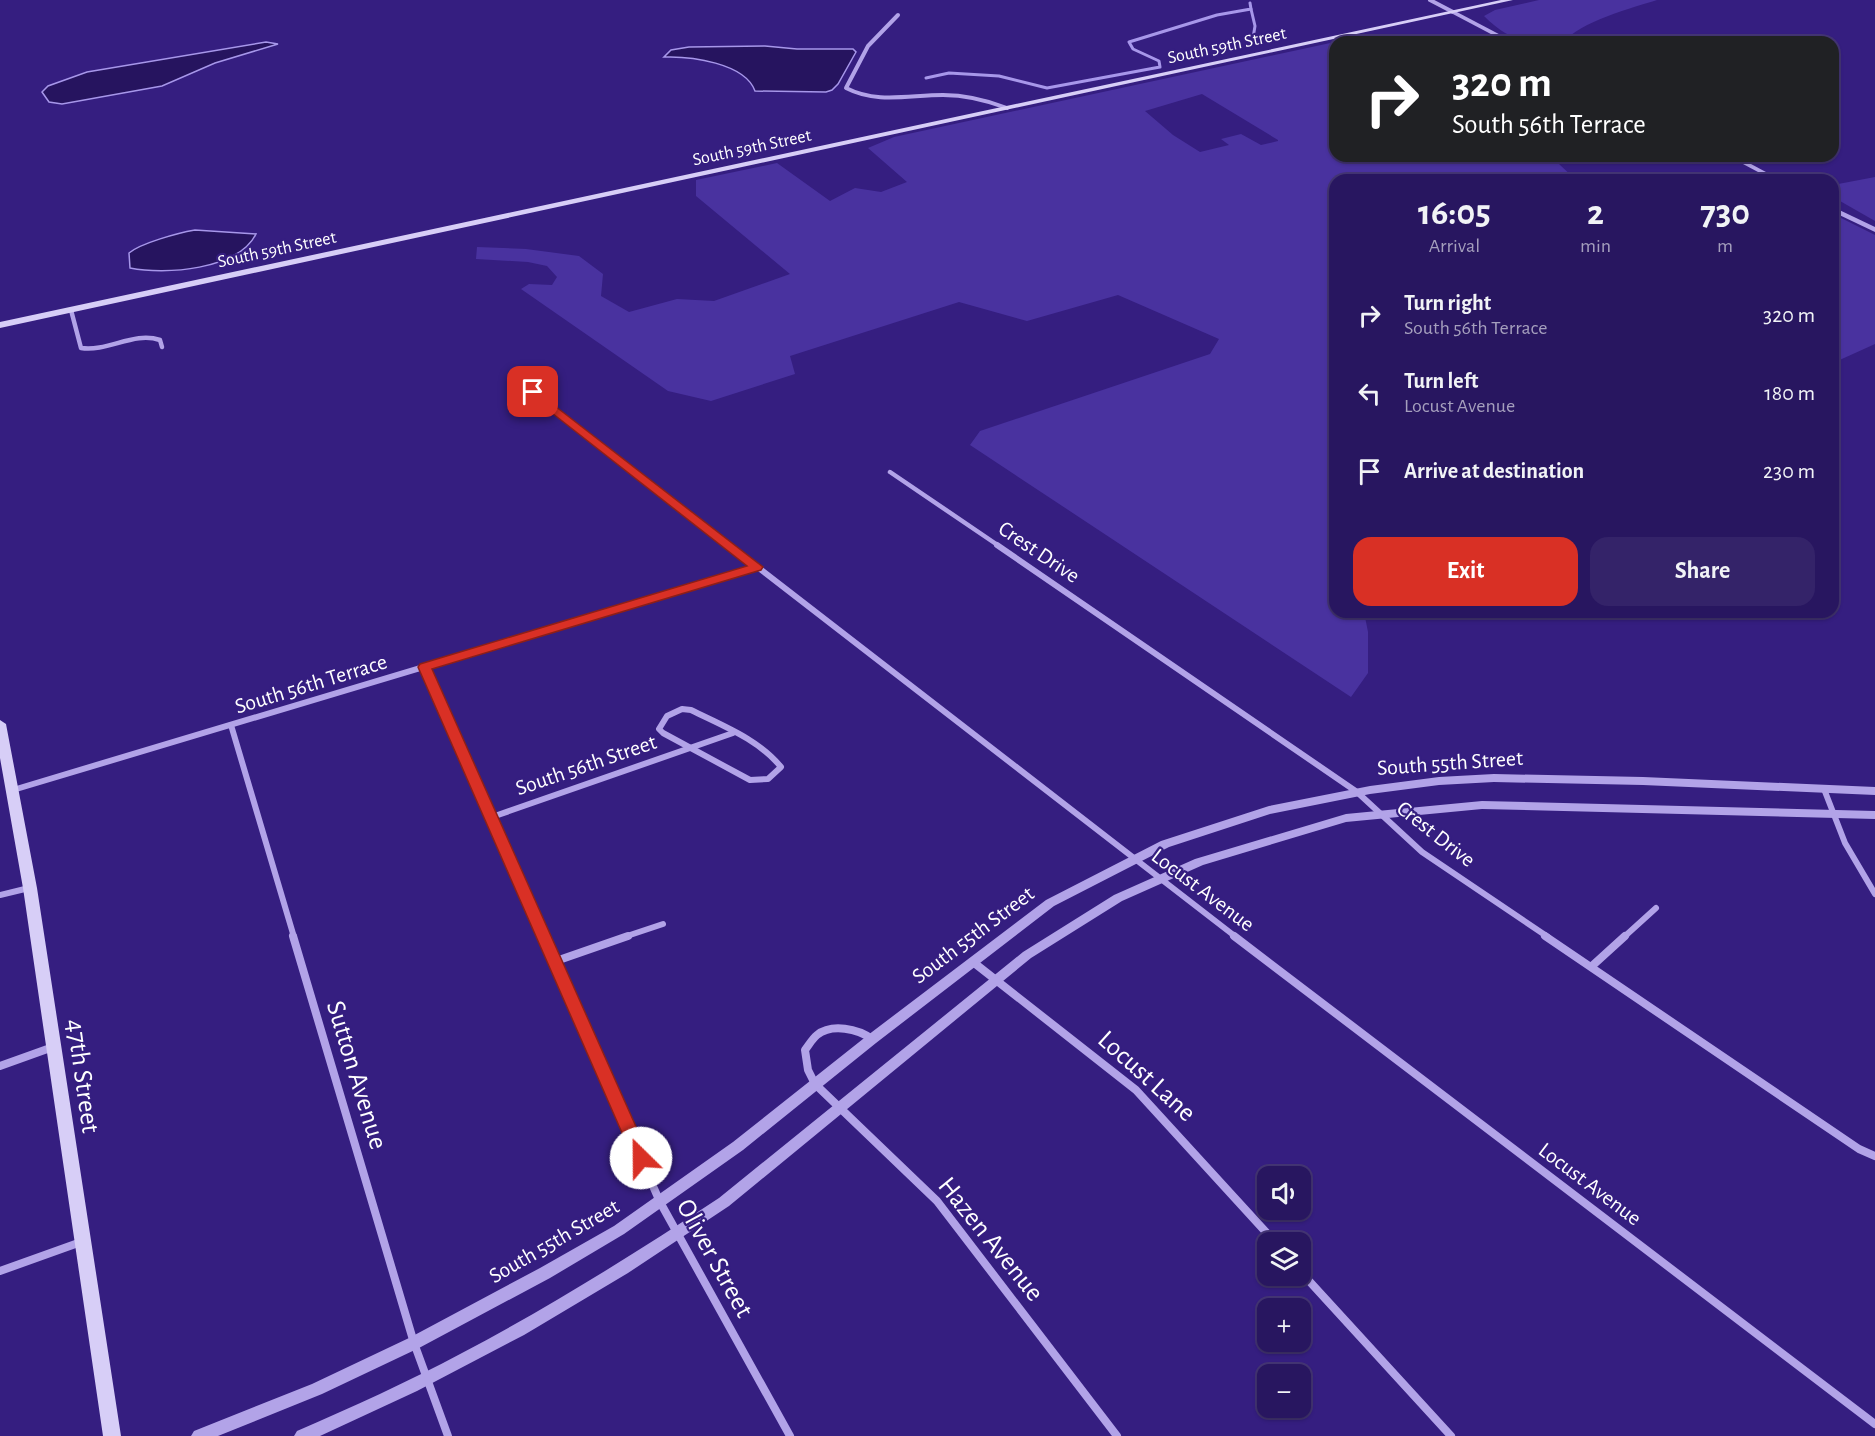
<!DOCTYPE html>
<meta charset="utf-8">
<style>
body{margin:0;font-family:"Alegreya Sans",sans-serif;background:#342369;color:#f1f3f6;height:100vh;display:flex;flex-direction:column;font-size:22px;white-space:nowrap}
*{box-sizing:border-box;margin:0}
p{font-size:20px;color:#a59fbd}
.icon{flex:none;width:33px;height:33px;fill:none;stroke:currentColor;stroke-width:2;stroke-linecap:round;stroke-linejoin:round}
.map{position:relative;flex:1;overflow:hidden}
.drawer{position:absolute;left:1329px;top:174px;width:510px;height:444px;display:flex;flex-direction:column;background:#281660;border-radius:18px;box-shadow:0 2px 4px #0004,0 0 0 2px #443575}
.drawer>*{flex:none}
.guide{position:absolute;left:1329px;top:36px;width:510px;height:126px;border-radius:18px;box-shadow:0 2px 4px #0004,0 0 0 2px #443575;background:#202124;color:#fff;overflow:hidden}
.fabs{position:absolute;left:1257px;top:1166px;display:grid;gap:12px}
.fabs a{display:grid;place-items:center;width:54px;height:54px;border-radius:12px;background:#281660;box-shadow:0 2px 4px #0004,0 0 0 2px #443575;font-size:30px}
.pin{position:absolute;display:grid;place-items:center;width:51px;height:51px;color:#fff;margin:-26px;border-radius:12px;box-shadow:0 3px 9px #0006}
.me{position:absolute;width:66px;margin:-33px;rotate:337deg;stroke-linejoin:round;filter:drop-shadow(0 0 4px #0008)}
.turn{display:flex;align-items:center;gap:21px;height:126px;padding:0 24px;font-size:27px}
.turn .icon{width:78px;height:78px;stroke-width:2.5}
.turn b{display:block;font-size:42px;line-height:51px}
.eta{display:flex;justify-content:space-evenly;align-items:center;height:102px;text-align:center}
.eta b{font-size:36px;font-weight:600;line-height:42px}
.action{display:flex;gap:12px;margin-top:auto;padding:12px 24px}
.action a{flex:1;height:69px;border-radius:18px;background:#d93025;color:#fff;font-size:24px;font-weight:600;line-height:69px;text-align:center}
.action a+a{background:#342369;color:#f1f3f6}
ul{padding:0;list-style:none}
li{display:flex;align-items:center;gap:18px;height:78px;padding:0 24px}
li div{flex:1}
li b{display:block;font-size:22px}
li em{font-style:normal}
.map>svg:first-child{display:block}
.green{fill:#49329f;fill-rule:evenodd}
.water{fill:#26145f;stroke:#a797ea;stroke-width:1.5}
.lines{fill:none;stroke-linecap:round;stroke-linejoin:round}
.stream{stroke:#a797ea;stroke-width:3}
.minor-far3{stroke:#b2a3e8;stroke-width:4}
.minor-far2{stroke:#b2a3e8;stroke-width:4.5}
.minor-far1{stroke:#b2a3e8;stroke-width:6}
.minor{stroke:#b2a3e8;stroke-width:8}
.tertiary{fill:#b2a3e8;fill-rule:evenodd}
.secondary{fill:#d7cef7;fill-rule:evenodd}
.route{fill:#d93025;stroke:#8d1f18;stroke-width:1.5}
.labels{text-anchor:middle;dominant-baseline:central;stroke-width:4.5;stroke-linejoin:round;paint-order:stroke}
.far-street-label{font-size:18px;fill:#fff;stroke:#351e80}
.street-label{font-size:22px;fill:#fff;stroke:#351e80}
.near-street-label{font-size:27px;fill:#fff;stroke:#351e80}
</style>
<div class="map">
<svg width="1875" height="1436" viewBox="0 0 1875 1436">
<rect width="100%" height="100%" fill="#351e80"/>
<g class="green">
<path d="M1539,0H1657C1635,7 1576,23 1565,42C1529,42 1512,44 1484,16L1495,10Z"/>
<path d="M1335,42V156H1581L1559,164L1576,180H1335V612H1364L1368,632V673L1351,697L970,445L980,431L1210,354L1219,339L1118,295L1027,321L959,302L790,356L795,374L711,401L668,391L521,289L529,284L552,285L557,277L547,266L528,262L476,259L477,247L526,249L579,256L603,274L601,296L629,312L677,299L714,301L790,274L696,196V180L777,163L830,201L855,188L881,192L907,182L868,148L894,137ZM1202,94L1278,140V141L1261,145L1241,134L1221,139L1229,145L1200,152L1173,135L1145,111Z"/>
<polygon points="1875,177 1875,221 1833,197 1833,185"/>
<polygon points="1833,214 1875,235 1875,344 1833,363"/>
</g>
<g class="water">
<polygon points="266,42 278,44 215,63 162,86 62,104 49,102 42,92 48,86 87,72"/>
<path d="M765,46L797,49H853L856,52L838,84L832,90L826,92L755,91C745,63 690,56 664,57L671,50L689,47Z"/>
<path d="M195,230L256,234C238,270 165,275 130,268L129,253C141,243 178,233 195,230Z"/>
</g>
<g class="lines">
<g class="stream">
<polyline points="1251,9 1255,26 1252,44"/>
<polyline points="926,78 949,73 999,76 1047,88 1160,67 1159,61 1133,49 1129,42 1217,15 1251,9 1250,3"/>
</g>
<g class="minor-far3">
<polyline points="1430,0 1453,12"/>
<path d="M898,15L868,46L846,88C877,104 909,95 943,95C965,95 986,100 1007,108"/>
</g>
<g class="minor-far2">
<path d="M71,310L81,348C108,352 134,331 160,340L162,347"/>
<polyline points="514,378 731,546"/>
<polyline points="890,472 999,546"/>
</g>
<g class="minor-far1">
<polyline points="729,545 1236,937"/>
<polyline points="997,545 1357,792 1422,852 1548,937"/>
<polyline points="425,667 544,937"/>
<path d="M682,709L691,710C723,726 758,739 781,767L768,779L750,780L663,733L659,729L667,716Z"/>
<polyline points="231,725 294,937"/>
<polyline points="1824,789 1845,843 1875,894"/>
<polyline points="13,790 757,567"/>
<polyline points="492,817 733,733"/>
<polyline points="0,895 29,888"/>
<polyline points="624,937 663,924"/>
<polyline points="1624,937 1656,908"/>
</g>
<g class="minor">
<polyline points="293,936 414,1343 448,1436"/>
<polyline points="543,936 660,1202 790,1436"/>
<polyline points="1234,936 1875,1424"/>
<polyline points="1545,936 1859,1149 1875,1156"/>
<polyline points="556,961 628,936"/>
<polyline points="973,962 1136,1090 1275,1242"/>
<polyline points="1592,966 1625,936"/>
<path d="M872,1039C858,1029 832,1023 817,1035C812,1039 809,1045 805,1050L808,1070L815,1084L937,1201L1117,1436"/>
<polyline points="0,1066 53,1047"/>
<polyline points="0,1271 81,1242"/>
<polyline points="1300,1271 1451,1436"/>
</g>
<g class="tertiary">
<polygon points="1451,11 1455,11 1514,42 1506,42 1451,13"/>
<polygon points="1728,156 1736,156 1781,180 1773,180"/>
<polygon points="1833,207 1875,227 1875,232 1833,212"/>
<polygon points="1494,774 1643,777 1875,787 1875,795 1643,785 1494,782 1439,785 1370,794 1270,814 1169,847 1054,906 876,1043 743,1150 624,1234 550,1278 419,1348 322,1394 218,1436 191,1436 194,1431 312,1384 409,1338 540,1268 614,1226 733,1142 868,1035 1046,900 1161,841 1269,806 1370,786 1439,777"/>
<path d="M1482,801L1875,811V819L1482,809L1346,822L1203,865L1122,901L1031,958L729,1206L628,1273L524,1335L417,1391L320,1436H294L297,1431C352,1407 408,1382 462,1353C551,1306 636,1253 719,1198L1023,952L1114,895L1195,859L1346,814Z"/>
</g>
<g class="secondary">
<polygon points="1501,0 1513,0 0,328 0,322"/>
<polygon points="0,720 6,724 37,888 121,1436 103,1436 23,888 0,758"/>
</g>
</g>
<polygon class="route" points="533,389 763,567 761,570 432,669 650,1158 648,1163 641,1166 635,1163 633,1158 418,667 420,664 747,566 529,395 529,390"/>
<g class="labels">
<g class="far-street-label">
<text transform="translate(1227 46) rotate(-12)">South 59th Street</text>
<text transform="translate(752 148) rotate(-12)">South 59th Street</text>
<text transform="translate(277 250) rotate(-12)">South 59th Street</text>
</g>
<g class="street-label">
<text transform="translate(1039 552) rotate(34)">Crest Drive</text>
<text transform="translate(311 684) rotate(-17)">South 56th Terrace</text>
<text transform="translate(1450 763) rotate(-4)">South 55th Street</text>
<text transform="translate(586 765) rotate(-19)">South 56th Street</text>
<text transform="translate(1436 834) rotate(38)">Crest Drive</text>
<text transform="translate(1203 890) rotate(37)">Locust Avenue</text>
<text transform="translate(973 935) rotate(-37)">South 55th Street</text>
<text transform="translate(1590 1184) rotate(37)">Locust Avenue</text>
<text transform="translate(554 1241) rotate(-30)">South 55th Street</text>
</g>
<g class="near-street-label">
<text transform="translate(357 1075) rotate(73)">Sutton Avenue</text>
<text transform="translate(83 1076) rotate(82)">47th Street</text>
<text transform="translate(1147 1076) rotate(42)">Locust Lane</text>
<text transform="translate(991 1239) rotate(51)">Hazen Avenue</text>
<text transform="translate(715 1258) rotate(61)">Oliver Street</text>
</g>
</g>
</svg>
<div class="fabs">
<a><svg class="icon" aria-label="sound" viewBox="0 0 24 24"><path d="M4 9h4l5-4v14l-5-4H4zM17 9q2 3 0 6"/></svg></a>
<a><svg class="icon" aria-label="layers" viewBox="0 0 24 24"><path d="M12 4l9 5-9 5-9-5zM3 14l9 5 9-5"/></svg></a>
<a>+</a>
<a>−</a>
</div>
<div class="pin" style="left:533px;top:392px;background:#d93025"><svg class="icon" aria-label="arrive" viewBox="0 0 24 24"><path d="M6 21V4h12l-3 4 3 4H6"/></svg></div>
<svg class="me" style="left:641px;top:1158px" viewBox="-20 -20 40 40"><circle r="19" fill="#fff"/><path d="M0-13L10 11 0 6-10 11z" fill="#d93025"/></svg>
<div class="guide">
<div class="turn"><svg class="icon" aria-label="right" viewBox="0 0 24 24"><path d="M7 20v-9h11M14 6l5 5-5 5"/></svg><div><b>320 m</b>South 56th Terrace</div></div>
</div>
<section class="drawer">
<div class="eta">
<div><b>16:05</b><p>Arrival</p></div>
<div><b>2</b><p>min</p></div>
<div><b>730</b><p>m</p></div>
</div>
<ul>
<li><svg class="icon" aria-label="right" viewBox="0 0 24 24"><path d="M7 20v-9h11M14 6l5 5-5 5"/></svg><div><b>Turn right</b><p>South 56th Terrace</p></div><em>320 m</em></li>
<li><svg class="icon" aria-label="left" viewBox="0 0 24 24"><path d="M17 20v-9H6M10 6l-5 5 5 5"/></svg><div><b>Turn left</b><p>Locust Avenue</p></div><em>180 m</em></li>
<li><svg class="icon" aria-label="arrive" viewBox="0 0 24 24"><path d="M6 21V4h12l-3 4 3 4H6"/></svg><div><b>Arrive at destination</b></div><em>230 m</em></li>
</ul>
<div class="action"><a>Exit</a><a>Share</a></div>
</section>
</div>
